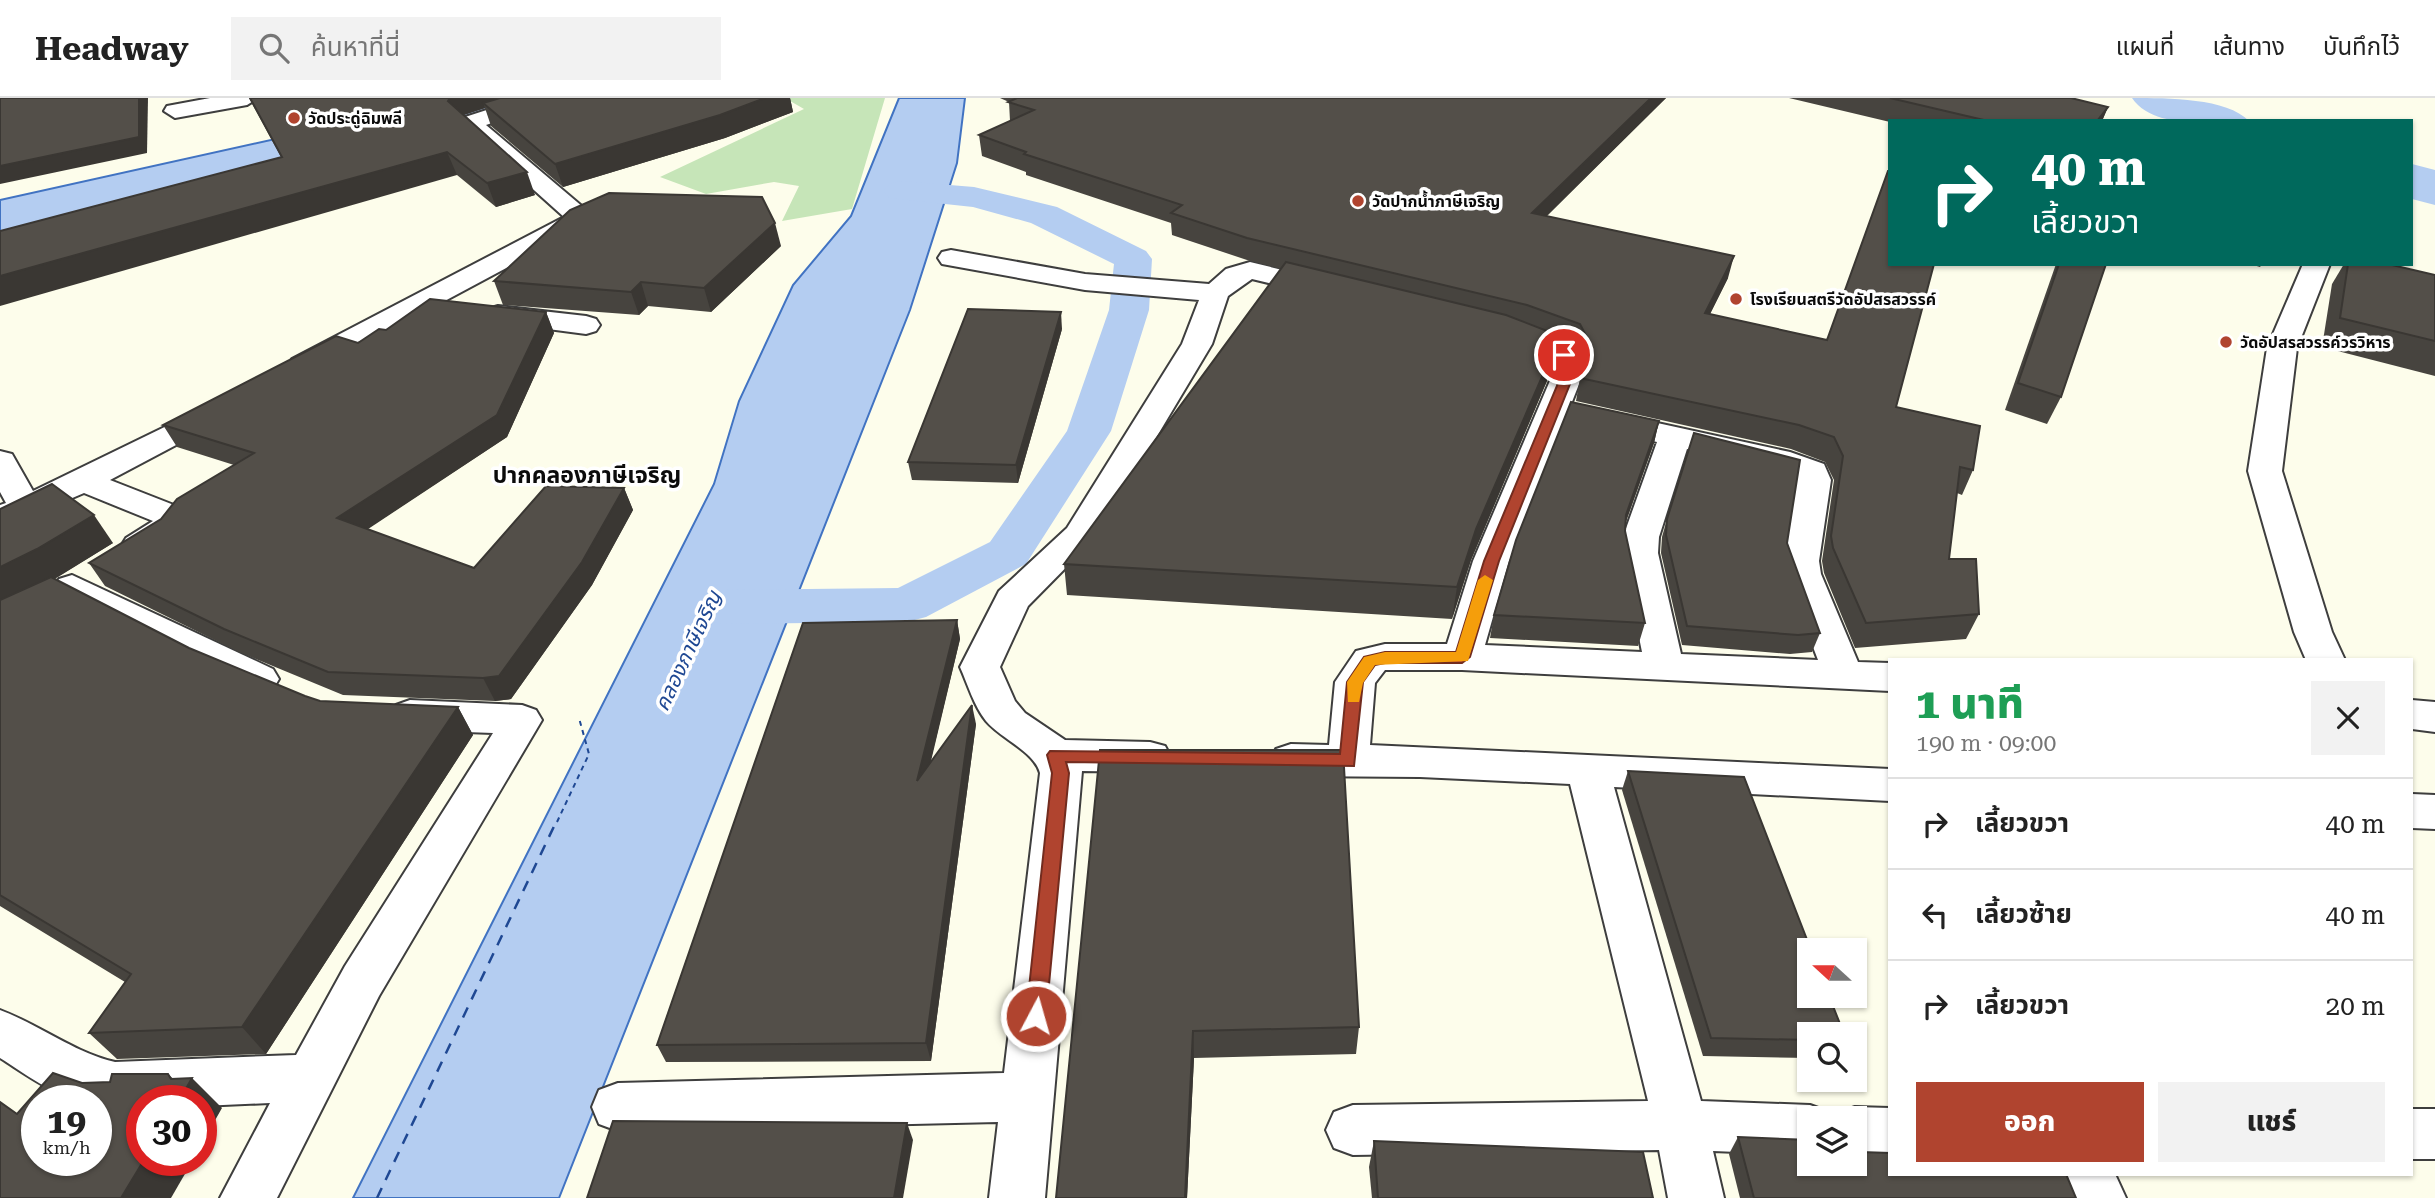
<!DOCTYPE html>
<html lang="th">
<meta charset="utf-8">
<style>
body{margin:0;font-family:"Roboto Serif","Noto Sans Thai",serif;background:#f2f2f2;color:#222;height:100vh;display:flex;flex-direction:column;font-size:26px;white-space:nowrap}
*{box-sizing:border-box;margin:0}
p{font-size:23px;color:#767676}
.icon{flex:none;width:38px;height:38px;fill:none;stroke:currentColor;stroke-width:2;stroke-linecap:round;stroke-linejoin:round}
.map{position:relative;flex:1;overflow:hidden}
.details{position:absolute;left:1888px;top:560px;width:525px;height:518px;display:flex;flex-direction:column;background:#fff;border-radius:0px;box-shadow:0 2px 5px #0004}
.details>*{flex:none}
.top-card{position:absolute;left:1888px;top:21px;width:525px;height:147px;border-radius:0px;box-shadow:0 2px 5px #0004;background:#00695c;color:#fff;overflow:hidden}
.needle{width:46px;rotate:291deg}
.controls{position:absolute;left:1797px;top:840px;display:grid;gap:14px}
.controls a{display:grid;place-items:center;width:70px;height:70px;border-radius:0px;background:#fff;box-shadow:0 2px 5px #0004;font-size:35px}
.speed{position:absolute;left:21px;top:987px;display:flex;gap:14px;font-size:35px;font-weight:700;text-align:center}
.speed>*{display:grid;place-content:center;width:91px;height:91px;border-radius:50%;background:#fff;box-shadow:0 2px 5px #0004;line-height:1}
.speed small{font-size:18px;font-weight:400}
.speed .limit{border:10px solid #d22;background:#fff;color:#111}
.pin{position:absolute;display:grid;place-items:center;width:60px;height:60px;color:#fff;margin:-30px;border:4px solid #fff;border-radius:50%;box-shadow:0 2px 7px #0007}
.me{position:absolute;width:77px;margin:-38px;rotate:6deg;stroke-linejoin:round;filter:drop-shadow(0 0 5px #0008)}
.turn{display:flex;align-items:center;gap:24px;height:147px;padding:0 28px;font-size:32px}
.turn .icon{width:91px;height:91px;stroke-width:2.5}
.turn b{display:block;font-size:49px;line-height:60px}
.round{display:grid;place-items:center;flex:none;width:74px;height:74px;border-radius:0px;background:#f2f2f2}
.summary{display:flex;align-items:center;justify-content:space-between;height:119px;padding:0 28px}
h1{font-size:42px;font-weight:800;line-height:52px;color:#1e9e55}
.action{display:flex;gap:14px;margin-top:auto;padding:14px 28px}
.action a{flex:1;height:80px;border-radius:0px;background:#b0442f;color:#fff;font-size:28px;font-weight:800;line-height:80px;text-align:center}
.action a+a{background:#f2f2f2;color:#222}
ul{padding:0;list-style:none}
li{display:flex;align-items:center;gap:21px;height:91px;padding:0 28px;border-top:2px solid #e0e0e0}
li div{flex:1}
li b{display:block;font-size:26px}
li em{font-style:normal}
header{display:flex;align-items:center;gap:42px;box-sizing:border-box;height:98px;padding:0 35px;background:#fff;border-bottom:2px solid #e0e0e0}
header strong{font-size:33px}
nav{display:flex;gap:38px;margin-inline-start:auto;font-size:24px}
.search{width:490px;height:63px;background:#f2f2f2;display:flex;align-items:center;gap:18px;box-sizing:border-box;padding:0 24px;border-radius:0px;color:#767676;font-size:26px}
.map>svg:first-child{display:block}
.green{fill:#c6e5b8}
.water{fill:#b4cdf1;stroke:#4173c2;stroke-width:2}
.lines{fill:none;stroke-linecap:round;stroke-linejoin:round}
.canal{fill:#b4cdf1;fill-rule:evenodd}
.river{fill:#b4cdf1;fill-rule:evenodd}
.ferry-far1{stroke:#1f4893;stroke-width:2;stroke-dasharray:5 4.5;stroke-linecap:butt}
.ferry{stroke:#1f4893;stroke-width:2.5;stroke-dasharray:11 9;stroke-linecap:butt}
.minor-casing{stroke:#3e3e3e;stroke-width:4}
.minor{fill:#fff;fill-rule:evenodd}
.wall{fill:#47443f}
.shaded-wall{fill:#3a3733}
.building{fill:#534f49;stroke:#3a3733;stroke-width:2;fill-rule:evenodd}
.route{fill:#b0442f;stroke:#722c1f;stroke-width:2}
.slow{fill:#f59e0b}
.poi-dot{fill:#b0442f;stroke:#fff;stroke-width:2.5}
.labels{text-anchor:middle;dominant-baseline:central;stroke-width:7;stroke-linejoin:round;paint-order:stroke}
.far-poi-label{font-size:16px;font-weight:bold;fill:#0b0b0b;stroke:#fff;text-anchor:start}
.water-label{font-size:21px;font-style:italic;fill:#1f4893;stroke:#fff}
.quarter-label{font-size:23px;font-weight:bold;fill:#0b0b0b;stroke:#fff}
</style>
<header>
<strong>Headway</strong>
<div class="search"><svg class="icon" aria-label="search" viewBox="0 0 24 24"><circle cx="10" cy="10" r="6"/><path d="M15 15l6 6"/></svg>ค้นหาที่นี่</div>
<nav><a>แผนที่</a><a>เส้นทาง</a><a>บันทึกไว้</a></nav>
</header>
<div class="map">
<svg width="2435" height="1100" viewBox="0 0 2435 1100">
<rect width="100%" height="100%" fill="#fdfdeb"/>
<polygon class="green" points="785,0 885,0 852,111 782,123 799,88 774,84 706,96 660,79 804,11"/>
<g class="water">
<polygon points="559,0 0,153 0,102 406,12"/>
<polygon points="899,0 965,0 957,65 910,212 559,1100 353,1100 714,386 739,303 793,187 851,118"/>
</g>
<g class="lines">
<polygon class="canal" points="901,83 974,89 1057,109 1146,153 1152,161 1149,212 1111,333 1033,455 1026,466 926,519 907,524 721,526 702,521 695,509 702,497 721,492 898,490 990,444 1067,333 1109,212 1114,166 1031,125 973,109 889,100 884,93 889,86"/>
<g class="river">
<path d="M2132,0C2168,0 2227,0 2249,23C2214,23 2155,33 2132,0Z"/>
<polygon points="2412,66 2435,72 2435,107 2412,101"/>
</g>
<polyline class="ferry-far1" points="557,724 589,656 579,620"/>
<polyline class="ferry" points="377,1100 557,722"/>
<g class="minor-casing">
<g id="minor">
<polygon points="210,0 258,0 247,7 175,20 164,13 167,8"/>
<polygon points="499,8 510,15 507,20 486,27 590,115 594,120 590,125 314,273 303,276 292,273 288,267 292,261 564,119 459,25 462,20"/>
<path d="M951,152L1085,176L1209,186L1226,171L1250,164L1336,185L1340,191L1336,197L1326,199L1252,181L1228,198L1212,246L1098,437L1028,508L1000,569L1015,603L1025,615L1065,642L1150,644L1165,648L1171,659L1165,670L1150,674L1082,673L1045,1100H989L998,1024L618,1033L599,1026L592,1009L599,992L618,985L1004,975L1040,675C1034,653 1001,641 986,623C974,608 968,587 960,569L999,493L1067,430L1182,246L1199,202L1085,192L942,166L938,160L942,154Z"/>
<polygon points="2303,166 2330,166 2297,250 2282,373 2332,534 2345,562 2306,562 2294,534 2248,373 2267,250"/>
<polygon points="498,208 586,218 596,221 600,227 596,233 586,236 488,223 484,217 488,211"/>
<path d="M1506,227L1574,251L1585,271L1509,463L1485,547L1642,554L1622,455L1623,439L1657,344L1596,330L1591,323L1596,316L1607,314L1790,354L1824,366L1831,382L1819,463L1821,476L1858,564L1890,565V593L1462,572H1385L1375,585L1370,647L1890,671V703L1614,689L1701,1003L1810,1007L1829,1014L1831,1020H1810V1057L1713,1053L1724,1100H1668L1659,1052L1353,1057L1334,1050L1326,1032L1334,1014L1353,1007L1648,1003L1570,686L1420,679L1291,678L1276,673L1270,662L1276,651L1291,646L1329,647L1335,584L1356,553L1385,546H1447L1473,463L1555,271L1551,263L1496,242L1492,236L1496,230ZM1687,351L1780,372L1797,378L1783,463L1785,476L1818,562L1681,556L1658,455L1659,439Z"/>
<path d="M216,304L227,306L232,313L227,320L110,382L179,409L189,423C175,444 152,463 126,456L121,448L126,440L153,423L84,395L0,431V407L6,405L0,394V353L12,356L33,393Z"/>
<polygon points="72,477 273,571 279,581 273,591 259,595 245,591 59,497 54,489 59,481"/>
<path d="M410,602L522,607L536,612L542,622L379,898L277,1100H220L270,1005L201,1008V1003H142V1011L115,1012L96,1007V1003C60,1003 30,979 0,960V912C40,927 73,954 115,964L296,957L345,868L493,635L410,632L396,627L390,617L396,607Z"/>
<polygon points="2412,602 2435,604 2435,634 2412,631"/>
<polygon points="2412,696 2435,697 2435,731 2412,730"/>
<polygon points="1855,1009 1890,1010 1890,1060 1855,1059 1855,1020 1834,1020 1836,1016"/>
<rect x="2412" y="1011" width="23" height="50"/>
<polygon points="2059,1076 2115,1076 2126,1100 2069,1100"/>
</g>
</g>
<use href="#minor" class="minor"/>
</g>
<g class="wall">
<polygon points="249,0 790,0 793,14 725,40 563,89 491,28 485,10 463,17 535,97 496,109 457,77 281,59"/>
<polygon points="1000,0 1666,0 1547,118 1728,180 1710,216 1896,309 1973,372 1962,397 1957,395 1949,461 1979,516 1966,541 1855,550 1824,475 1822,463 1834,382 1825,364 1791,351 1576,303 1580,280 1585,268 1575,249 1558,242 1552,271 1471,462 1452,521 1067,497 1064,466 1281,171 1247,162 1172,137 1171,125 1026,77 1026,74 982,58 979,37 1010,23 1009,4"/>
<polygon points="1789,0 2071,0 2108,9 2102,23 1890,23 1890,24"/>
<polygon points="781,148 711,214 648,208 639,217 503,207 494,183"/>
<polygon points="2056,166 2106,166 2061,299 2047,326 2005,312"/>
<polygon points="2250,166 2262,166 2260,169"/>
<polygon points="2344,166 2388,166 2435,177 2435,278 2322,249 2332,186"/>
<polygon points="546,214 554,235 507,339 367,431 474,470 624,390 633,412 592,487 511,601 495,603 343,597 239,554 105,488 89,465 161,421 234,367 177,349 163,327 386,232"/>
<polygon points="1062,231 1018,385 912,382 908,364"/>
<polygon points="1659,323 1654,345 1626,424 1625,433 1645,525 1638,548 1490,540 1494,517"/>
<polygon points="0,411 113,445 54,481 189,550 305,598 320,603 458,609 473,637 266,956 117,961 89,935 125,884 0,808"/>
<polygon points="1667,421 1787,445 1820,535 1812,554 1790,556 1682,547 1661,455 1662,439"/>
<polygon points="957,522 960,541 930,665 976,626 931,963 666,964 657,947"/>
<polygon points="1100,652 1359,929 1356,956 1194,960 1187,1100 1056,1100"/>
<polygon points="1628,673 1810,936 1810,960 1703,958 1622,692"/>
<polygon points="1738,1039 1860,1054 2076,1100 1740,1100 1729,1056"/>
<polygon points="1374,1043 1653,1100 1372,1100 1369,1069"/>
</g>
<g class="shaded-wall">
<polygon points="139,0 148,0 147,55 0,86 0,68"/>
<polygon points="450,0 496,0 498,5 483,5 485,10 461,18 448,3"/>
<polygon points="765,0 790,0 793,14 725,40 563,89 555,66"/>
<polygon points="1651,0 1666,0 1528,136 1532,115"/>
<polygon points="2108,9 2102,23 2097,23"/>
<polygon points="447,54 457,77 0,208 0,178"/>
<polygon points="527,74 535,97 496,109 487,85"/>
<polygon points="775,125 781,148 711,214 704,190"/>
<polygon points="1734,158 1728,180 1699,238 1705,215"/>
<polygon points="641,184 648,208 639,217 631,194"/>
<polygon points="546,214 554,235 507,339 350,443 337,420"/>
<polygon points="1061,214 1062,231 1018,385 1016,367"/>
<polygon points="1558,242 1552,271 1471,462 1452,521 1457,489 1476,431"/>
<polygon points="1659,323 1654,345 1620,439 1626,417"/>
<polygon points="624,390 633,412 592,487 511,601 495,603 483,580"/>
<polygon points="94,417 113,445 58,479 0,507 0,469"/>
<polygon points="957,522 960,541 922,701 917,683"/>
<polygon points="972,607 976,626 931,963 926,945"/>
<polygon points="458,609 473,637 266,956 242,929"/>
<polygon points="1193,933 1194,960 1187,1100 1185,1100"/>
<polygon points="168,976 185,992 192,980 222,1010 201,1047 201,1003 179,1003"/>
<polygon points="907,1025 913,1042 903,1100 894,1100"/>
<polygon points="144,1062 193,1062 171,1100 121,1100"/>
</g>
<g class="building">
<polygon points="0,0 139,0 139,39 0,68"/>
<polygon points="250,0 450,0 448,3 527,74 487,85 447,54 0,178 0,133 282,59"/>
<polygon points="500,0 765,0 720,17 555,66 483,5"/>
<polygon points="1017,0 1651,0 1532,115 1734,158 1705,215 1827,242 1888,73 1890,73 1890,166 1934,166 1896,309 1980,328 1973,372 1960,369 1949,461 1976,461 1979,516 1866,525 1833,450 1831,438 1843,358 1834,339 1799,327 1580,280 1592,249 1580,226 1527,207 1247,140 1171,115 1182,107 1024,56 1026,54 979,37 1034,12 1008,4"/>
<polygon points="1890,0 2071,0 2108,9 2097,23 1988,23"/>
<polygon points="609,95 762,99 775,125 704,190 641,184 631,194 494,183 570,112"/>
<polygon points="1286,164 1506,217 1555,236 1558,242 1476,431 1457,489 1064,466"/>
<polygon points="2059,166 2106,166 2061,299 2018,285"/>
<polygon points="2348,166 2388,166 2435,177 2435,243 2340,220"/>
<polygon points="430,201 546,214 497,317 337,420 474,470 546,388 624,390 582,464 499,578 483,580 328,574 224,531 89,465 161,421 177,401 254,355 163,327 336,238 358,245 379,231 386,232"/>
<polygon points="968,211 1061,214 1016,367 908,364"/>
<polygon points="1571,304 1659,323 1626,417 1625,433 1645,525 1494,517 1516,442"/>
<polygon points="1694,335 1800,362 1787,445 1820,535 1798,537 1687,528 1666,437 1667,421"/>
<polygon points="52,386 94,417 37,451 0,469 0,411"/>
<polygon points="51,479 189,550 305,598 320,603 458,609 242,929 89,935 131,876 0,797 0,502"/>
<polygon points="957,522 917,683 972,607 926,945 657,947 803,525"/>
<polygon points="1100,652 1343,652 1359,929 1193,933 1185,1100 1056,1100"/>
<polygon points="1628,673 1744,679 1811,852 1810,852 1810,898 1829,898 1844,936 1810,936 1810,942 1711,940"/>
<path d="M53,975L82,985L110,984L112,976H168L171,981L192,980L179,1003H142V1062H144L121,1100H0V1004L17,1016ZM37,1003H96V1062H37Z"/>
<polygon points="613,1023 907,1025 894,1100 587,1100"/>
<polygon points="1738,1039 1810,1042 1810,1066 1855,1066 1855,1040 1860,1054 1890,1055 1890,1076 2066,1076 2076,1100 1754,1100"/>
<polygon points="1374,1043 1643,1054 1653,1100 1378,1100"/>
</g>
<polygon class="route" points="1559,254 1568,254 1576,271 1499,463 1470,559 1462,565 1385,565 1375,567 1363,584 1354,668 1066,664 1069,675 1046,918 1043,925 1036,927 1029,925 1026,918 1052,675 1047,657 1050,653 1340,656 1347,584 1364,559 1385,554 1456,554 1484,463 1564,271"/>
<polygon class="slow" points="1485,477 1493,482 1468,563 1375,567 1363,585 1359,604 1348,604 1347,584 1364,559 1385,554 1456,554 1478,482"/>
<g class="poi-dot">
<circle cx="294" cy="20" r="7"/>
<circle cx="1358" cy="103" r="7"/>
<circle cx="1736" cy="201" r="7"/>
<circle cx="2226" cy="244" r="7"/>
</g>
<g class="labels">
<g class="far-poi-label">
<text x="308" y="20">วัดประดู่ฉิมพลี</text>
<text x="1372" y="103">วัดปากน้ำภาษีเจริญ</text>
<text x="1750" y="201">โรงเรียนสตรีวัดอัปสรสวรรค์</text>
<text x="2240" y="244">วัดอัปสรสวรรค์วรวิหาร</text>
</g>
<g class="water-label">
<text transform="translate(688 553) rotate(-65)">คลองภาษีเจริญ</text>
</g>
<g class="quarter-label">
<text x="587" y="377">ปากคลองภาษีเจริญ</text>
</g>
</g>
</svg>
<div class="controls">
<a><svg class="needle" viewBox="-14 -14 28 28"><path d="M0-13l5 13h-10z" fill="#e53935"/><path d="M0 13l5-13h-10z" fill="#767676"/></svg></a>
<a><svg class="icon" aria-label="search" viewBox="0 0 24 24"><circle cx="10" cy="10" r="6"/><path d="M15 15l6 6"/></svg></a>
<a><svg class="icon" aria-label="layers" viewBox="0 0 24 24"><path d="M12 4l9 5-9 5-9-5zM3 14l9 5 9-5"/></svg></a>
</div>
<div class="speed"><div>19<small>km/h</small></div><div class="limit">30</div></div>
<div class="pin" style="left:1564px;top:257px;background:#d93025"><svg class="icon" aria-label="arrive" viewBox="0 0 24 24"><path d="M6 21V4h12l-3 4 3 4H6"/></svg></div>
<svg class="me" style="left:1036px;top:918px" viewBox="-20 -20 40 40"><circle r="17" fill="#b0442f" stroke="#fff" stroke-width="3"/><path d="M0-11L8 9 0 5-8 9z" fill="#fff"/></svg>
<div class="top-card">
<div class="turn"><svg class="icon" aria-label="right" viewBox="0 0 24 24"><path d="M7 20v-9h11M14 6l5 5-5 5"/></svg><div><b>40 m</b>เลี้ยวขวา</div></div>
</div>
<section class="details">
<div class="summary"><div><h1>1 นาที</h1><p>190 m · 09:00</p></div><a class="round"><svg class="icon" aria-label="close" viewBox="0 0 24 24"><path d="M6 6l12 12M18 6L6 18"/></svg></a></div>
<ul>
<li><svg class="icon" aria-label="right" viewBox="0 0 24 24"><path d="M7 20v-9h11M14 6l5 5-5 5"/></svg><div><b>เลี้ยวขวา</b></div><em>40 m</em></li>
<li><svg class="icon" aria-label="left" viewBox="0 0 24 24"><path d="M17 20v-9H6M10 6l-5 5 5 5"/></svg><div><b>เลี้ยวซ้าย</b></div><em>40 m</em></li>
<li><svg class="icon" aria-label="right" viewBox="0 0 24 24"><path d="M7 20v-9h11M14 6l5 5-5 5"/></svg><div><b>เลี้ยวขวา</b></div><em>20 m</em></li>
</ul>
<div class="action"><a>ออก</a><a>แชร์</a></div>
</section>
</div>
